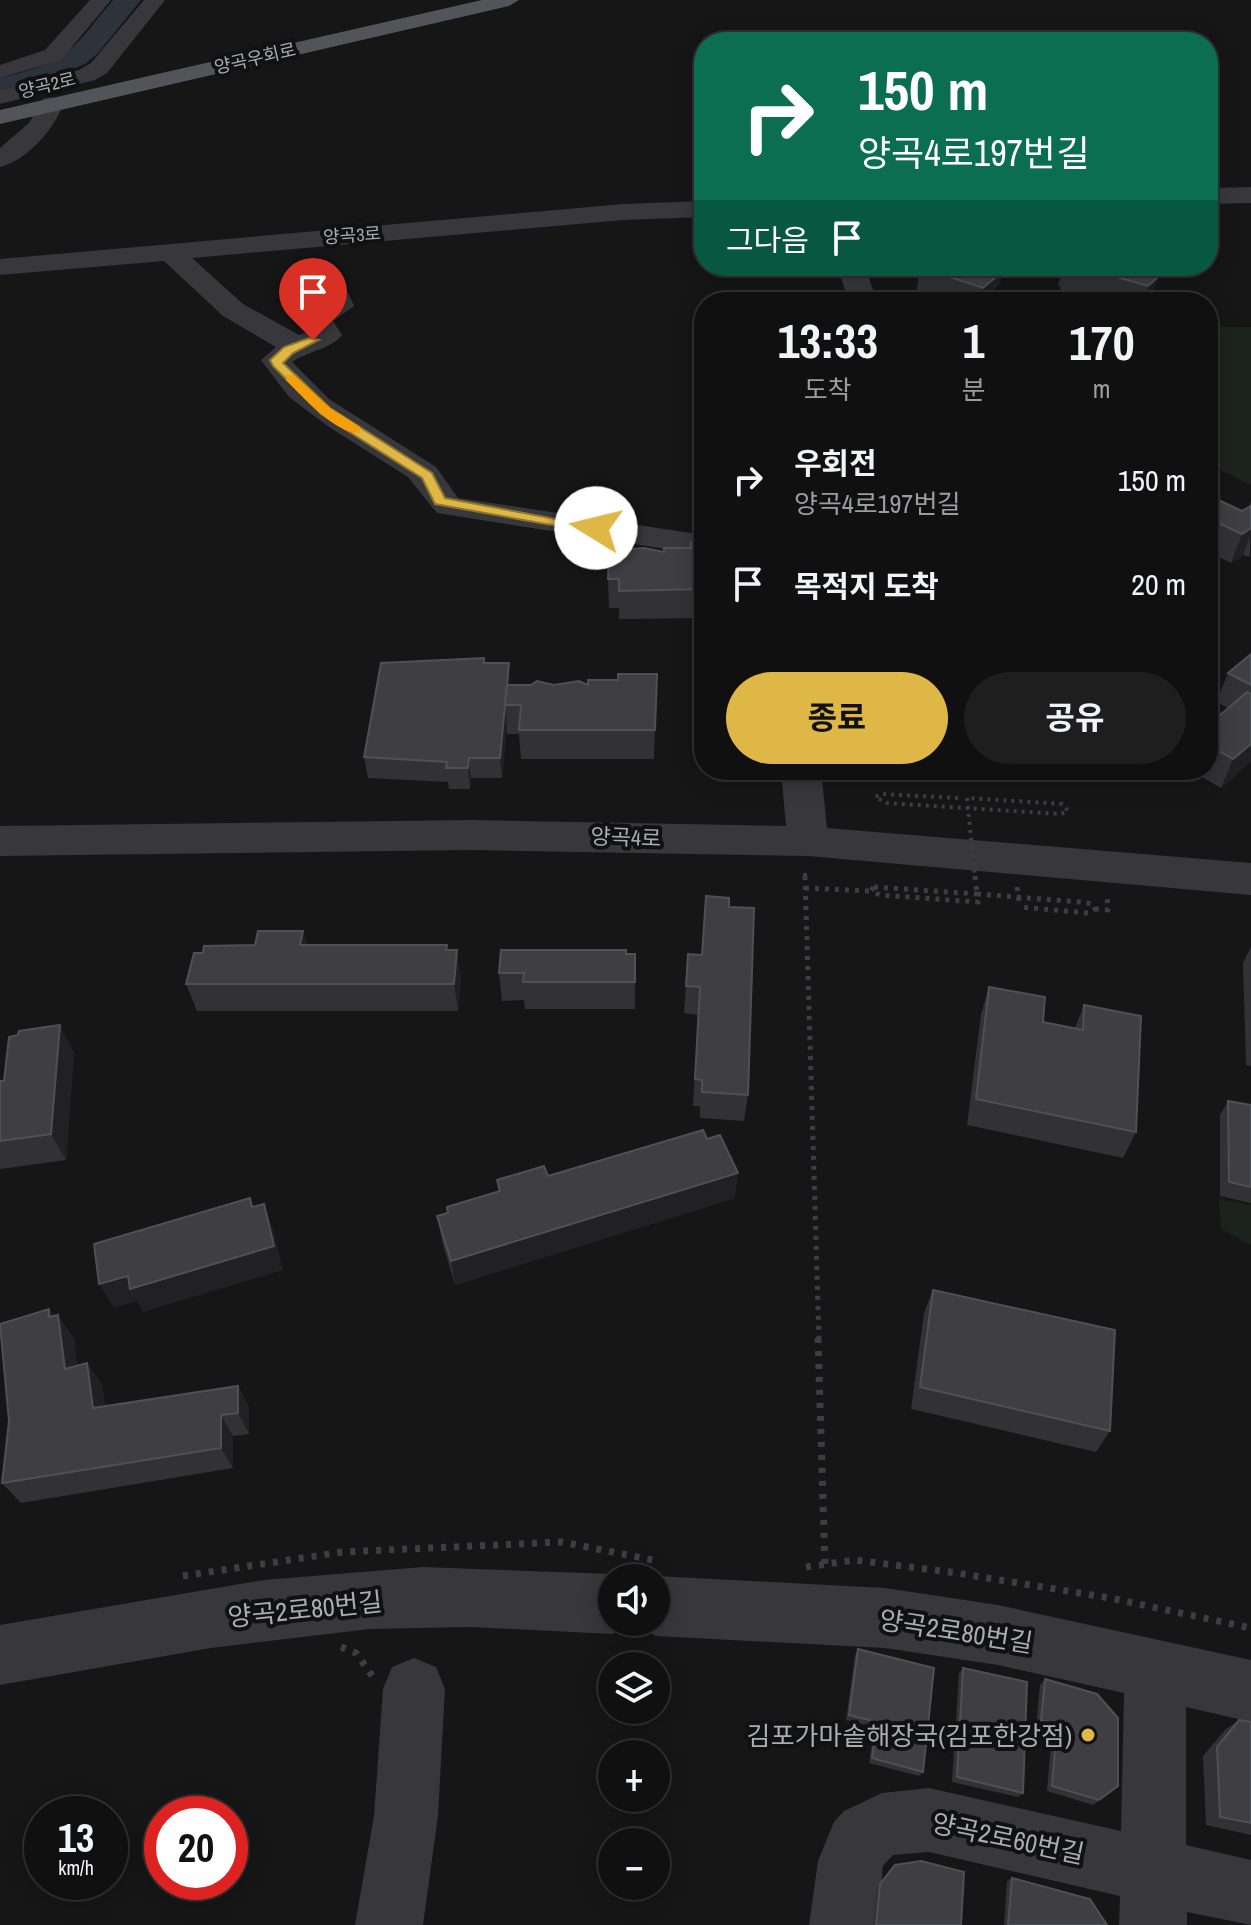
<!DOCTYPE html>
<html lang="ko">
<meta charset="utf-8">
<style>
body{margin:0;font-family:"Archivo Narrow","Noto Sans KR",sans-serif;background:#1e1e1f;color:#f1f3f6;height:100vh;display:flex;flex-direction:column;font-size:30px;white-space:nowrap}
*{box-sizing:border-box;margin:0}
p{font-size:26px;color:#9c9d9f}
.icon{flex:none;width:44px;height:44px;fill:none;stroke:currentColor;stroke-width:2;stroke-linecap:round;stroke-linejoin:round}
.map{position:relative;flex:1;overflow:hidden}
.panel{position:absolute;left:694px;top:292px;width:524px;height:488px;display:flex;flex-direction:column;background:#101011;border-radius:32px;box-shadow:0 4px 20px #0003,0 0 0 2px #303031}
.panel>*{flex:none}
.banner{position:absolute;left:694px;top:32px;width:524px;height:244px;border-radius:32px;box-shadow:0 4px 20px #0003,0 0 0 2px #303031;background:#0b6e4f;color:#fff;overflow:hidden}
.controls{position:absolute;left:598px;top:1564px;display:grid;gap:16px}
.controls a{display:grid;place-items:center;width:72px;height:72px;border-radius:50%;background:#101011;box-shadow:0 4px 20px #0003,0 0 0 2px #303031;font-size:40px}
.speed{position:absolute;left:24px;top:1796px;display:flex;gap:16px;font-size:40px;font-weight:700;text-align:center}
.speed>*{display:grid;place-content:center;width:104px;height:104px;border-radius:50%;background:#101011;box-shadow:0 4px 20px #0003,0 0 0 2px #303031;line-height:1}
.speed small{font-size:20px;font-weight:400}
.speed .limit{border:12px solid #d22;background:#fff;color:#111}
.pin{position:absolute;display:grid;place-items:center;width:68px;height:68px;color:#fff;margin:-82px -34px;border-radius:50% 50% 50% 0;rotate:-45deg;box-shadow:0 0 8px #0007}
.pin .icon{rotate:45deg}
.me{position:absolute;width:88px;margin:-44px;rotate:279deg;stroke-linejoin:round;filter:drop-shadow(0 0 6px #0008)}
.turn{display:flex;align-items:center;gap:28px;height:168px;padding:0 32px;font-size:36px}
.turn .icon{width:104px;height:104px;stroke-width:2.5}
.turn b{display:block;font-size:56px;line-height:68px}
.then{display:flex;align-items:center;height:76px;padding:0 32px;background:#0003;gap:16px;font-size:30px}
.eta{display:flex;justify-content:space-evenly;align-items:center;height:136px;text-align:center}
.eta b{font-size:48px;font-weight:700;line-height:56px}
.primary-button{display:flex;gap:16px;margin-top:auto;padding:16px 32px}
.primary-button a{flex:1;height:92px;border-radius:48px;background:#deb747;color:#111;font-size:32px;font-weight:700;line-height:92px;text-align:center}
.primary-button a+a{background:#1e1e1f;color:#f1f3f6}
ul{padding:0;list-style:none}
li{display:flex;align-items:center;gap:24px;height:104px;padding:0 32px}
li div{flex:1}
li b{display:block;font-size:30px}
li em{font-style:normal}
.map>svg:first-child{display:block}
.green{fill:#1c221d}
.water{fill:#2d333a}
.lines{fill:none;stroke-linecap:round;stroke-linejoin:round}
.path-far2{stroke:#3d3e43;stroke-width:4;stroke-dasharray:3 5;stroke-linecap:butt}
.path-far1{stroke:#3d3e43;stroke-width:5;stroke-dasharray:4 6;stroke-linecap:butt}
.path{stroke:#3d3e43;stroke-width:7;stroke-dasharray:5 8;stroke-linecap:butt}
.minor{fill:#37373c;fill-rule:evenodd}
.major{fill:#53545a;fill-rule:evenodd}
.path-bridge-far1{stroke:#3d3e43;stroke-width:4;stroke-dasharray:3 5;stroke-linecap:butt}
.path-bridge{stroke:#3d3e43;stroke-width:5;stroke-dasharray:4 6;stroke-linecap:butt}
.wall{fill:#323235}
.shaded-wall{fill:#212123}
.building{fill:#3f3f43;stroke:#4f5055;stroke-width:2}
.route{fill:#deb747;stroke:#90772e;stroke-width:2}
.slow{fill:#f59e0b}
.poi-dot{fill:#deb747;stroke:#111112;stroke-width:3}
.labels{text-anchor:middle;dominant-baseline:central;stroke-width:8;stroke-linejoin:round;paint-order:stroke}
.far-street-label{font-size:18px;fill:#a9acb6;stroke:#111112}
.street-label{font-size:22px;fill:#a9acb6;stroke:#111112}
.near-street-label{font-size:26px;fill:#a9acb6;stroke:#111112}
.near-poi-label{font-size:26px;fill:#a9acb6;stroke:#111112;text-anchor:end}
</style>
<div class="map">
<svg width="1251" height="1925" viewBox="0 0 1251 1925">
<rect width="100%" height="100%" fill="#161617"/>
<g class="green">
<polygon points="1208,327 1251,327 1251,485 1208,464"/>
<polygon points="1219,1199 1251,1205 1251,1245 1221,1229"/>
</g>
<path class="water" d="M113,0H141L98,53L85,64L55,76L0,90V78C70,61 69,53 113,0Z"/>
<g class="lines">
<g class="path-far2">
<polyline points="958,798 882,794 875,797 887,803 1061,814 1068,811 1062,804 967,798"/>
<polyline points="805,873 805,878"/>
</g>
<g class="path-far1">
<polyline points="805,876 819,1340"/>
<polyline points="1017,887 1020,907"/>
<polyline points="805,888 871,891"/>
<polyline points="1095,909 1108,910 1107,896"/>
</g>
<g class="path">
<polyline points="818,1338 825,1564"/>
<polyline points="806,1567 855,1560 957,1573 1110,1598 1251,1628"/>
<polyline points="183,1576 342,1552 562,1542 653,1560"/>
<polyline points="341,1647 356,1653 373,1677"/>
</g>
<g class="minor">
<polygon points="90,0 111,0 61,60 0,78 0,65 45,50"/>
<polygon points="144,0 165,0 107,73 95,80 0,104 0,90 79,70 91,63"/>
<path d="M51,97L63,104C55,129 26,161 0,167V148L29,123L43,99Z"/>
<polygon points="1251,187 1251,203 1208,204 1208,188"/>
<path d="M704,201V217L623,220L192,258L243,304L299,335L311,331L303,318L325,303L328,293H348L354,306L333,321L342,335C333,348 306,352 292,362L329,399L436,467L458,498L704,535V555L437,513L408,477L329,427L289,397L261,360L276,347L223,316L164,261L0,275V259L623,204Z"/>
<polygon points="837,266 865,266 877,302 849,302"/>
<polygon points="781,770 821,770 827,828 1251,863 1251,895 808,856 471,850 0,856 0,826 471,820 786,826"/>
<polygon points="423,1567 612,1574 621,1578 612,1578 612,1622 656,1622 656,1578 652,1578 656,1576 885,1588 998,1605 1251,1660 1251,1722 1186,1707 1186,1845 1251,1860 1251,1925 1187,1912 1187,1925 1119,1925 1120,1896 929,1852 893,1855 883,1866 877,1925 809,1925 818,1861 834,1822 844,1811 882,1793 929,1788 1121,1831 1124,1693 998,1665 885,1648 656,1636 634,1624 612,1634 470,1627 370,1629 211,1648 0,1685 0,1625 264,1580"/>
<polygon points="414,1658 436,1667 445,1689 438,1816 423,1925 355,1925 374,1816 383,1689 392,1667"/>
</g>
<polygon class="major" points="482,0 519,0 509,6 0,124 0,110"/>
<polyline class="path-bridge-far1" points="967,798 975,878"/>
<g class="path-bridge">
<polyline points="975,876 977,894"/>
<polygon points="874,887 977,894 978,902 880,895 871,891"/>
<polyline points="977,894 1080,902 1093,904 1095,909 1088,913 1020,907"/>
</g>
</g>
<g class="wall">
<polygon points="921,266 1004,266 1000,283 993,290 990,302 939,302 916,294 920,267"/>
<polygon points="1063,266 1156,266 1153,276 1150,302 1101,302 1060,290 1061,287 1058,286"/>
<polygon points="1208,495 1242,511 1249,507 1251,501 1250,557 1243,555 1231,563 1208,552"/>
<polygon points="704,542 704,618 619,619 619,608 609,608 608,579 664,552 691,548"/>
<polygon points="1251,654 1251,761 1221,788 1190,770 1208,770 1208,718 1213,721 1228,708 1216,702 1228,673"/>
<polygon points="485,663 510,685 588,685 656,703 654,759 521,759 519,734 507,734 507,725 502,778 471,778 470,789 449,789 448,782 368,778 364,757"/>
<polygon points="729,907 748,1095 744,1121 700,1118 700,1106 693,1106 698,1015 684,1013 688,954 702,955"/>
<polygon points="303,931 307,945 448,950 461,977 458,1011 197,1011 186,984 255,945"/>
<polygon points="1251,947 1251,1066 1246,1065 1243,963"/>
<polygon points="626,954 635,954 635,1009 525,1009 524,1000 502,1001 499,973"/>
<polygon points="989,987 1043,1022 1075,1028 1084,1005 1136,1132 1123,1158 967,1125 981,1014"/>
<polygon points="74,1052 66,1160 0,1169 0,1081 4,1081"/>
<polygon points="1228,1101 1251,1105 1251,1203 1220,1196 1220,1115"/>
<polygon points="548,1176 735,1198 455,1285 442,1241 437,1216 498,1191 497,1180"/>
<polygon points="933,1290 1110,1431 1096,1452 911,1409 924,1313"/>
<polygon points="53,1316 74,1338 77,1366 87,1363 102,1385 105,1406 238,1386 249,1407 249,1434 233,1436 233,1468 21,1503 2,1483"/>
<polygon points="858,1649 923,1772 919,1776 869,1763 874,1727 846,1720 855,1655"/>
<polygon points="963,1668 1023,1793 1018,1797 952,1782 959,1673"/>
<polygon points="1045,1679 1118,1786 1093,1805 1047,1791 1052,1730 1036,1726 1040,1685"/>
<polygon points="1239,1720 1251,1722 1251,1835 1206,1825 1203,1756 1225,1730"/>
<polygon points="895,1865 961,1925 873,1925 877,1887"/>
<polygon points="1012,1878 1107,1925 1004,1925 1007,1881"/>
</g>
<g class="shaded-wall">
<polygon points="994,266 1004,266 1000,283 993,290 990,302 980,302 983,288 983,274"/>
<polygon points="1146,266 1156,266 1152,279 1140,272"/>
<polygon points="1158,277 1150,302 1144,302 1148,286"/>
<polygon points="1251,528 1251,533 1243,555 1231,563 1242,534"/>
<polygon points="509,663 510,684 508,705 505,705 507,725 502,778 500,758"/>
<polygon points="1251,744 1251,761 1221,788 1233,759"/>
<polygon points="469,758 471,778 470,789 468,768"/>
<polygon points="303,931 311,958 300,945"/>
<polygon points="457,950 461,977 458,1011 454,984"/>
<polygon points="60,1025 74,1052 66,1160 51,1134"/>
<polygon points="738,1173 735,1198 455,1285 451,1261"/>
<polygon points="264,1204 273,1228 283,1270 143,1312 137,1301 114,1308 99,1284"/>
<polygon points="49,1309 59,1324 58,1315 74,1338 80,1392 65,1369 49,1317"/>
<polygon points="87,1363 102,1385 108,1430 93,1408"/>
<polygon points="238,1386 249,1407 249,1434 238,1413"/>
<polygon points="221,1415 233,1436 233,1468 221,1448"/>
</g>
<g class="building">
<polygon points="921,266 994,266 983,274 995,278 983,288 920,267"/>
<polygon points="1078,266 1146,266 1140,272 1158,277 1148,286"/>
<polygon points="1208,495 1242,511 1251,506 1251,528 1242,534 1208,518"/>
<polygon points="691,542 704,542 704,589 619,591 619,579 608,579 609,551 644,548 664,552 664,548 691,548"/>
<polygon points="1251,654 1251,685 1228,673"/>
<polygon points="484,658 484,663 509,663 500,758 469,758 468,768 446,768 447,762 364,757 381,663"/>
<polygon points="618,674 657,674 655,730 519,730 521,705 505,705 507,685 531,685 537,681 554,685 579,681 588,685 588,680 618,680"/>
<polygon points="1247,692 1251,694 1251,744 1233,759 1208,745 1208,718 1213,721"/>
<polygon points="706,896 729,898 729,907 754,908 748,1095 702,1092 702,1080 695,1079 700,987 686,986 688,954 702,955"/>
<polygon points="258,931 303,931 300,945 447,945 446,950 457,950 454,984 186,984 194,953 203,953 204,946 255,945"/>
<polygon points="501,950 626,950 626,954 635,954 635,982 523,982 524,973 499,973"/>
<polygon points="989,987 1045,997 1043,1022 1083,1030 1084,1005 1141,1016 1136,1132 976,1099"/>
<polygon points="60,1025 51,1134 0,1141 0,1081 4,1081 9,1037 18,1035 19,1031"/>
<polygon points="1228,1101 1251,1105 1251,1187 1229,1182"/>
<polygon points="703,1130 707,1139 720,1135 738,1173 451,1261 437,1216 448,1213 447,1207 500,1191 497,1180 544,1166 548,1176"/>
<polygon points="250,1198 252,1207 264,1204 274,1246 130,1289 128,1276 99,1284 94,1244"/>
<polygon points="933,1290 1115,1330 1110,1431 920,1387"/>
<polygon points="49,1309 49,1317 58,1315 65,1369 87,1363 93,1408 238,1386 238,1413 221,1415 221,1448 2,1483 9,1421 0,1324"/>
<polygon points="858,1649 934,1668 923,1772 872,1758 877,1722 849,1715"/>
<polygon points="963,1668 1027,1682 1023,1793 957,1777"/>
<polygon points="1045,1679 1097,1694 1118,1718 1118,1786 1099,1800 1052,1786 1057,1725 1041,1720"/>
<polygon points="1239,1720 1251,1722 1251,1823 1220,1817 1217,1747"/>
<polygon points="921,1861 964,1872 961,1925 876,1925 880,1884 895,1865"/>
<polygon points="1012,1878 1090,1899 1107,1925 1008,1925"/>
</g>
<polygon class="route" points="309,338 319,340 293,353 283,363 330,408 432,473 445,498 603,528 596,533 435,504 422,478 321,414 273,366 270,360 284,347"/>
<path class="slow" d="M286,375H294L330,408L360,427V433C337,435 302,396 286,380Z"/>
<circle class="poi-dot" cx="1088" cy="1735" r="8"/>
<g class="labels">
<g class="far-street-label">
<text transform="translate(255 58) rotate(-13)">양곡우회로</text>
<text transform="translate(47 85) rotate(-14)">양곡2로</text>
<text transform="translate(352 235) rotate(-4)">양곡3로</text>
</g>
<g class="street-label">
<text transform="translate(626 837) rotate(2)">양곡4로</text>
</g>
<g class="near-street-label">
<text transform="translate(305 1609) rotate(-6)">양곡2로80번길</text>
<text transform="translate(956 1631) rotate(9)">양곡2로80번길</text>
<text transform="translate(1008 1838) rotate(12)">양곡2로60번길</text>
</g>
<g class="near-poi-label">
<text x="1072" y="1735">김포가마솥해장국(김포한강점)</text>
</g>
</g>
</svg>
<div class="controls">
<a><svg class="icon" aria-label="sound" viewBox="0 0 24 24"><path d="M4 9h4l5-4v14l-5-4H4zM17 9q2 3 0 6"/></svg></a>
<a><svg class="icon" aria-label="layers" viewBox="0 0 24 24"><path d="M12 4l9 5-9 5-9-5zM3 14l9 5 9-5"/></svg></a>
<a>+</a>
<a>−</a>
</div>
<div class="speed"><div>13<small>km/h</small></div><div class="limit">20</div></div>
<div class="pin" style="left:313px;top:340px;background:#d93025"><svg class="icon" aria-label="arrive" viewBox="0 0 24 24"><path d="M6 21V4h12l-3 4 3 4H6"/></svg></div>
<svg class="me" style="left:596px;top:528px" viewBox="-20 -20 40 40"><circle r="19" fill="#fff"/><path d="M0-13L10 11 0 6-10 11z" fill="#deb747"/></svg>
<div class="banner">
<div class="turn"><svg class="icon" aria-label="right" viewBox="0 0 24 24"><path d="M7 20v-9h11M14 6l5 5-5 5"/></svg><div><b>150 m</b>양곡4로197번길</div></div>
<div class="then">그다음<svg class="icon" aria-label="arrive" viewBox="0 0 24 24"><path d="M6 21V4h12l-3 4 3 4H6"/></svg></div>
</div>
<section class="panel">
<div class="eta">
<div><b>13:33</b><p>도착</p></div>
<div><b>1</b><p>분</p></div>
<div><b>170</b><p>m</p></div>
</div>
<ul>
<li><svg class="icon" aria-label="right" viewBox="0 0 24 24"><path d="M7 20v-9h11M14 6l5 5-5 5"/></svg><div><b>우회전</b><p>양곡4로197번길</p></div><em>150 m</em></li>
<li><svg class="icon" aria-label="arrive" viewBox="0 0 24 24"><path d="M6 21V4h12l-3 4 3 4H6"/></svg><div><b>목적지 도착</b></div><em>20 m</em></li>
</ul>
<div class="primary-button"><a>종료</a><a>공유</a></div>
</section>
</div>
